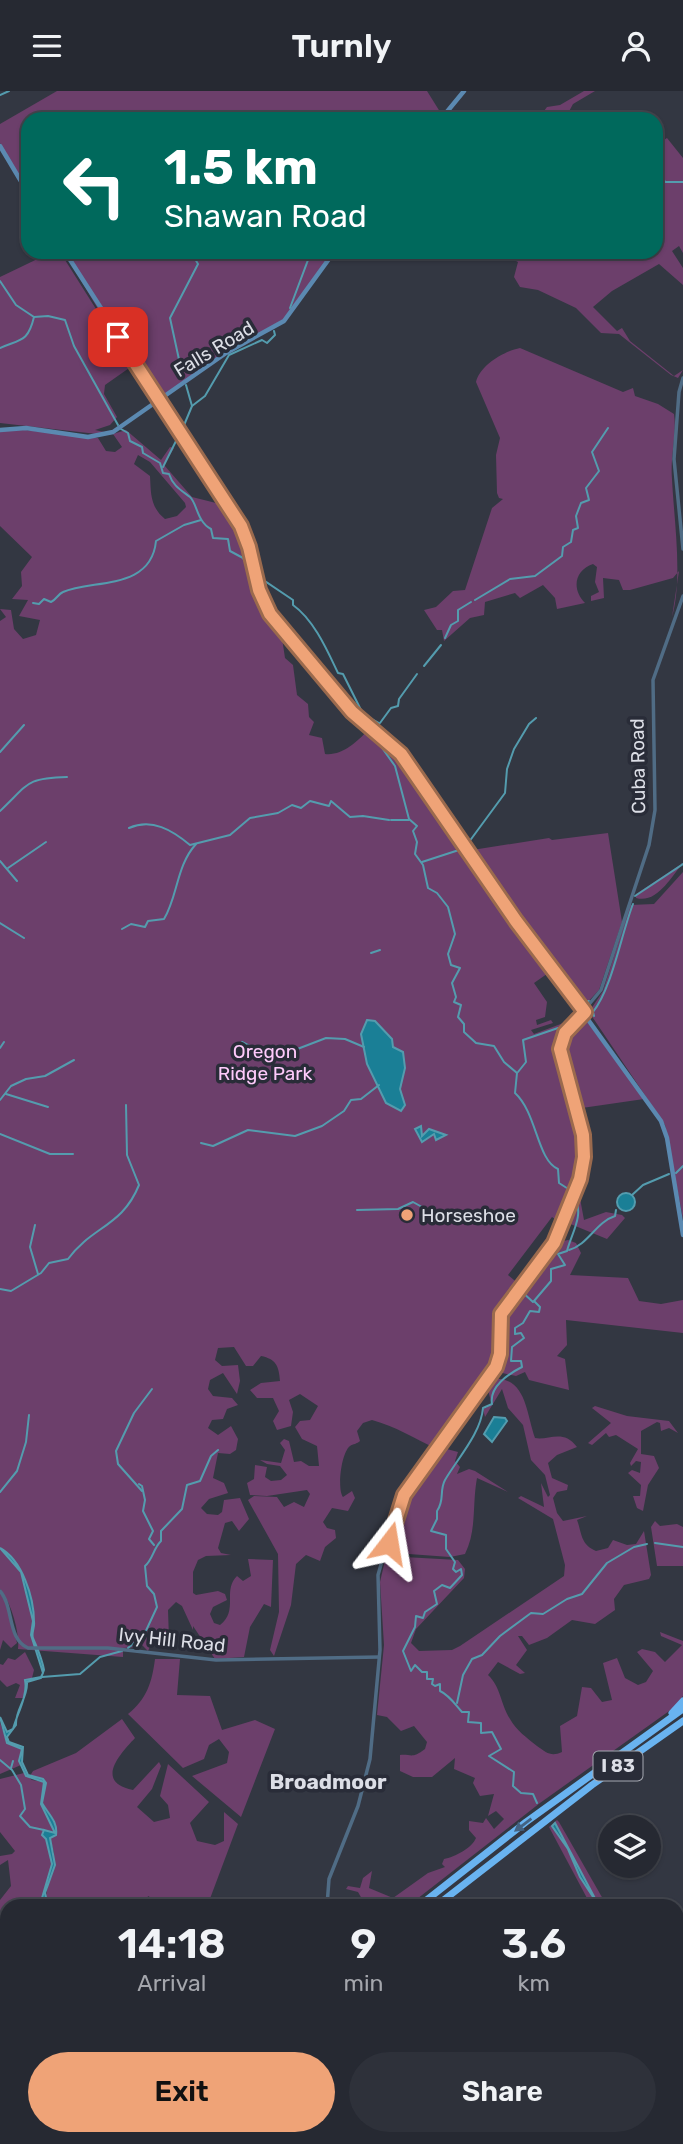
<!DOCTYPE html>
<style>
body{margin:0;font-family:Rubik,sans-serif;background:#2e313a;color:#f1f3f6;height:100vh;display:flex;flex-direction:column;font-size:26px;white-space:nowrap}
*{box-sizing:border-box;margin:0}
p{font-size:23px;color:#a4a6ac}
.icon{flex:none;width:38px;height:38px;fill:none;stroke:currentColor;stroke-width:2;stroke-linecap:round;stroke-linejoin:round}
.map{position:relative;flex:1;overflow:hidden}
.drawer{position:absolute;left:0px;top:1808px;width:684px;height:247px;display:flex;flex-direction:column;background:#262932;border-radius:21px 21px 0 0;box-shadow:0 2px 5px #0004,0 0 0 2px #42454d}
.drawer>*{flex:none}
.hud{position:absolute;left:21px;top:21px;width:642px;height:147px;border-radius:21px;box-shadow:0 2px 5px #0004,0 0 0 2px #42454d;background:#00695c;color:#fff;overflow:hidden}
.buttons{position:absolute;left:598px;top:1724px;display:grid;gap:14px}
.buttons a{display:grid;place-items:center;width:63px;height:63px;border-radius:50%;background:#262932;box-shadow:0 2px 5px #0004,0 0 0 2px #42454d;font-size:35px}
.pin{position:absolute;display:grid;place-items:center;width:60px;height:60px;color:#fff;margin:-30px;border-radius:14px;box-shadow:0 4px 10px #0006}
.me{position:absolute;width:77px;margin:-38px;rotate:14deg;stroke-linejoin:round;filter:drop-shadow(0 0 5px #0008)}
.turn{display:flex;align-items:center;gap:24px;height:147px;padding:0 28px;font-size:32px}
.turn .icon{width:91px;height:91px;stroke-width:2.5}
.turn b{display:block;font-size:49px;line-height:60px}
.eta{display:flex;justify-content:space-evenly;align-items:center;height:119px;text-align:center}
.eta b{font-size:42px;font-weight:600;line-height:49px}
.cta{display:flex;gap:14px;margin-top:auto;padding:14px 28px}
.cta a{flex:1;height:80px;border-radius:42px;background:#efa377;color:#111;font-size:28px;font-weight:600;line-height:80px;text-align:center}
.cta a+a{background:#2e313a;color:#f1f3f6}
header{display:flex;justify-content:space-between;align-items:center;height:91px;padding:0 28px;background:#262932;font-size:32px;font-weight:600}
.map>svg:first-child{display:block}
.green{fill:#6c3f6b;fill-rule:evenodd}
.water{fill:#1a7f96;stroke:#549cae;stroke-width:2}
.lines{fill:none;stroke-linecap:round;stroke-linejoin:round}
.stream{stroke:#549cae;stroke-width:2}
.tertiary{stroke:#506c85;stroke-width:3.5}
.secondary{stroke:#5b89b1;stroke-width:4.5}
.motorway{stroke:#69b3f0;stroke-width:7}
.tram{stroke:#b2b4bd;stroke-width:2}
.oneway{fill:#436282}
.route-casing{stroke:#9b6a4d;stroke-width:18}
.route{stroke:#efa377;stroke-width:12}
.poi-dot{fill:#efa377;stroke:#292c38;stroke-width:2.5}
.labels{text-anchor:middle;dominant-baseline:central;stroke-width:7;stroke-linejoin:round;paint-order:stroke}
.shield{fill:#292c38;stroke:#a6a9b2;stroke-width:2}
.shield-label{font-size:18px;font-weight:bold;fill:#dcdee6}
.street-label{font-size:19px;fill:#dcdee6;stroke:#292c38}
.park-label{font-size:19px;fill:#fecafb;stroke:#292c38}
.poi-label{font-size:19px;fill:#dcdee6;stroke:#292c38;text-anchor:start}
.neighbourhood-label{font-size:21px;font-weight:bold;fill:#dcdee6;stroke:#292c38}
</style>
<header><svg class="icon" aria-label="menu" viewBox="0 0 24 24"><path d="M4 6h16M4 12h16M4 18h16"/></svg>Turnly<svg class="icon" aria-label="person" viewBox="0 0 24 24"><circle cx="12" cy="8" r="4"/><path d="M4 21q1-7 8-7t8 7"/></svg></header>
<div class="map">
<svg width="683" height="2053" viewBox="0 0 683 2053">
<rect width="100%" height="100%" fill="#333742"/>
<g class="green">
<polygon points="57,0 427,0 442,24 439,28 28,28 28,100 0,52 0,33"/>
<polygon points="584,0 595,0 573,13 566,26 538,28 547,16 560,14"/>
<polygon points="667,47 683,67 683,162 679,155 672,160 683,177 683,194 659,173 612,200 593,216 617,240 622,237 630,250 674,285 683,279 678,287 671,284 619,243 601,242 576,217 538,199 520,196 514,186 518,171 498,161 534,161 530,165 532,169 537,161 656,161 656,54"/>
<polygon points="52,161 60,161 132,275 105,294 104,303 117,326 110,334 95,339 104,341 97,343 0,332 0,186"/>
<polygon points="64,161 335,161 289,225 237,255 159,308 119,246 116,248"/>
<path d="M520,257L623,301L633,297L635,305L658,313L674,323C677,343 670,366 672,388C674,430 683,487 672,526L679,480L673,487L630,499H623L619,489L603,487L604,507L591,510V505L599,501L595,491L597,476L593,473C575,479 571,498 585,512L557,518L555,507L543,494L520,507L515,502L485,511L484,524L470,527L444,550L442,539H437L424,519L436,516L453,500L465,499L492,417L503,408L499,407L497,402L496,364L500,347L476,291C480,274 504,260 520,257Z"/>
<path d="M25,339L98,347L106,360L115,361L122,356L113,343L126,339L161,369L170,356L174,357L164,374L192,406L224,414L244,445L252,485L265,518L282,547L285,567L293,574L297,604L308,613L309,626L314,631L309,644L322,647L325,663C342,665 357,651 368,639C401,652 444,728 466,760L549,747L552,749L608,742L622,831L599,899L584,915L554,878L534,892L547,911L545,926L536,929L537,934L551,929L553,932L531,939L534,943L566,931L570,938L585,928L644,1008L575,1018C588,1064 579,1089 562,1133L552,1126L508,1184L520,1194L498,1226L497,1271L436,1358C413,1346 396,1336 372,1329L363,1332L357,1340L360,1350C357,1353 353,1353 350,1355C341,1362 337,1398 343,1406L352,1400L355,1407L348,1420L332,1417L323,1431L327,1437L335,1439L336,1447L325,1456L320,1470L306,1464L296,1473L291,1514L274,1565L270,1559L279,1521L278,1463L248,1409L254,1405L277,1406L284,1416L294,1411L304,1416L310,1403L307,1399L267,1405L250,1404L247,1392L254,1388L255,1374L267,1376L265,1386L271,1390L281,1389L287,1384L280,1375L267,1373L260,1369L281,1372L285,1359L280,1352L284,1348L289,1350L294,1371L301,1370L309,1375H319L317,1355L302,1348L295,1336L300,1330L310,1329L318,1315L300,1303L289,1309L293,1321L291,1335L277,1339L273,1330L279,1320L273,1307H257L250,1299L261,1292L280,1290C279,1275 276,1268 261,1265L253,1275H246L234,1256L218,1257L215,1269L222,1275L238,1274L240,1290L237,1303L223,1282L210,1289L208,1298L213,1305L232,1307L238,1314L227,1318L223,1328L212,1329L208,1337L218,1344L231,1335L238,1348L236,1359L230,1363L218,1362L213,1387L224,1392L228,1402L209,1408L201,1417L207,1423L218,1424L222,1421L224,1409L240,1407L249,1428L239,1440L232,1430L225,1432L218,1457L221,1462L231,1464L206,1465L198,1469L193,1481V1502L196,1504L218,1500L225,1503L227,1509L213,1516L210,1523L214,1532L220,1534C239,1519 222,1500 237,1485L243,1490L251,1485L248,1468L273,1469L271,1516L264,1513L250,1536L244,1566L215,1568L193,1535V1539L182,1515L176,1511L168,1519L169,1548H164L161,1554L154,1547L148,1560L139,1551L136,1552L138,1556L123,1557V1566L18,1558C20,1542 11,1511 0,1498V530L6,526L0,518L11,519L14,538L23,548L36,544L40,529L19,525L28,509L12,508L22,495L21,481L32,466L0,435V340ZM138,364L150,371L185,412L186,416L177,425L165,428C150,416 151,402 150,385L134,373Z"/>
<path d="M683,772C671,786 657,813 636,807V803Z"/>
<polygon points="683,781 683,1128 665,1034 589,921 603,900 630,814 654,813"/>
<polygon points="579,1102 584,1129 606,1121 622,1124 625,1127 607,1148 568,1132"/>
<path d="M568,1149L576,1152L581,1162L570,1184L628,1187L639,1210L661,1213L683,1209V1242L566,1229L567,1254L557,1265L565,1268L569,1299L529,1289L525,1281L516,1285L498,1281C505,1262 495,1241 504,1223C513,1201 534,1185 549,1170C553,1166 556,1156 559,1151Z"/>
<path d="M491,1288C526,1284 526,1321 535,1347C548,1350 563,1337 577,1356L557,1364L548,1372L552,1387L568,1394L567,1399L557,1401L553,1407L557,1422L563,1430L587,1425L577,1429C582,1442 580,1453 596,1460L608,1457L613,1449L627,1454L636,1453L644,1440L651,1484L649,1488L624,1494L614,1508L615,1519L595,1533L572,1529L547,1547L529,1554L522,1545H518L527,1559L516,1574L525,1582L520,1583L498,1571L488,1584C501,1596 500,1612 510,1628C516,1639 527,1647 537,1655C547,1662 551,1666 562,1661L560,1635L577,1625L582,1596L591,1597L602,1611L612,1609L603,1572L617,1567L625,1587L638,1594L646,1591L653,1580L637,1561L642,1558L655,1561L665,1571L682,1554L661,1545L660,1541L683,1550V1605L672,1618L540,1712L408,1815H368L374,1810L362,1808L358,1801L346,1798L348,1795L360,1797L363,1787L372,1780L369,1797L393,1807L428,1782L445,1776L442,1773L444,1768C455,1766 472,1757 476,1747L469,1739V1730L483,1732L486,1727L494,1738L504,1728L496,1720L488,1725L494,1703L480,1705L473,1692L475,1687L454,1678L455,1667L432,1686H413L400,1680V1664C412,1663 412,1668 425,1658L427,1651L414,1635L401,1640L387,1626L377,1624L384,1554L380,1491L386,1465L458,1469L465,1478L464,1487L416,1538L411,1552L419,1560L452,1559L460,1555L564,1485L565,1474L553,1428L518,1407L521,1405L544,1416L541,1392L548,1406L550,1404L545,1384L531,1369L523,1334L508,1317L502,1298L485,1326L483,1318L492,1314L488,1299Z"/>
<polygon points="595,1315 627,1325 669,1330 678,1342 669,1337 661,1340 660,1332 657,1331 641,1340 641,1363 654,1365 659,1377 648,1394 643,1420 637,1417 633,1405 640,1405 641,1394 628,1382 632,1379 640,1382 641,1371 636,1370 631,1375 630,1372 638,1358 616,1344 609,1346 606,1342 592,1354 588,1352 611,1332 592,1317"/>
<path d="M443,1357L458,1361L455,1370L460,1376L457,1383L469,1378L475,1380L508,1401L477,1387C472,1414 477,1439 465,1463L450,1466L395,1462L389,1459L400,1415Z"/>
<polygon points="655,1430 660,1435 677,1433 683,1436 683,1475 657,1475 651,1436"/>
<polygon points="0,1502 7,1513 17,1552 11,1557 3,1549 0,1559"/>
<polygon points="25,1561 34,1579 32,1587 25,1591 24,1607 15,1607 20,1594 16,1592 7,1596 0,1589 0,1573 3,1574 8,1567 15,1569"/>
<path d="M155,1568H180L177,1604L210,1605L222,1639L255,1629L275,1638L241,1726L192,1685L227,1672L229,1661L219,1648L209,1654L204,1668L183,1677L128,1623C147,1608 152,1591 155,1568Z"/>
<path d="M122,1628L135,1647C120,1663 94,1691 133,1699L159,1671L161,1675L152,1698L137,1716L154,1731L170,1727L168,1714L160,1705L168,1673L209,1711L190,1732L197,1750L215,1754L224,1750V1721L238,1733L208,1813L152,1814L149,1805L131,1815H48L45,1810L54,1762L50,1747L57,1741L54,1729L42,1712L46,1691L30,1685L33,1680L76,1662Z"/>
<polygon points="0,1631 7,1652 23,1659 19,1669 21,1674 0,1683"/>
<path d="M24,1682L32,1689L44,1691L41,1713L55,1742L45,1739C42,1747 52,1759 52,1770C52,1787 38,1798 46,1815H7V1835L0,1840V1809L11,1795L8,1769L0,1774V1765L12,1763L15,1760L0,1741V1688Z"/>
<polygon points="557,1729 559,1731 607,1815 592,1815 588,1809 549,1736"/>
<polygon points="0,1971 7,1973 7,2048 107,2048 100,2053 0,2053"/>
</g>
<g class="water">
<polygon points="367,929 375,930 392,948 393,956 403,961 405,977 400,998 405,1014 401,1020 386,1012 367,973 361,943"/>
<polygon points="421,1035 422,1045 429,1038 446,1044 436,1049 434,1043 422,1051 415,1038"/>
<circle cx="626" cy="1111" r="9"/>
<polygon points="494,1326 505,1327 507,1330 492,1351 484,1343"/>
<path d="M0,1457C22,1469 34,1506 34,1531C35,1536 31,1542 33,1547C37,1557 42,1567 44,1579L41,1587L27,1591C28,1607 15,1619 16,1634L7,1646L9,1651L23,1656L22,1671L28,1684L43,1688L46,1692L42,1712C48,1723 58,1730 56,1744L50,1747L55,1774L45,1802L48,1815L42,1807L52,1773L46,1748L42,1744L44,1739L55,1742L41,1713L44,1691L26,1685L19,1670L22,1658L7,1652L0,1626L7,1641L13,1638C17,1623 28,1605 25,1589L41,1586L43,1582L31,1544L33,1530L21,1481Z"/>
<polygon points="555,1732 599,1815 580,1786 568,1758 552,1735"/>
</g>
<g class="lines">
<g class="stream">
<polyline points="0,4 9,0"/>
<polyline points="656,84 661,83 665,91 683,91"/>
<polyline points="0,190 16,214 34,226"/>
<polyline points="290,217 311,161"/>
<path d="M0,257C21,248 28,251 34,226L48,225L65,229L74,255L118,334"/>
<polyline points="183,287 170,227 198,173 191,161"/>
<polyline points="186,294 192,315"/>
<path d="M121,338L128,342L130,350L142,356L143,362L160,372L163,382L169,383C173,395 181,399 190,406C197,412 197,431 211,438L213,447L228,448L230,460L243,467L250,480L293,509V514C314,529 327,559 338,582L343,583L363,623L379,632V640"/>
<polyline points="182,339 192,315 205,305 229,264 262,249 267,252 275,244 274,240"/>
<polyline points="163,376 179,344"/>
<polyline points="475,509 510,488 535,485 562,465 563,456 571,451 573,439 578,437 576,425 581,412 589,409 586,397 599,380 592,361 608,337"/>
<path d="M33,512L39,513L44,508L51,511C56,509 58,503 63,501C92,488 151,500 156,450L184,434L201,429"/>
<polyline points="445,547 451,534 458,530 458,519 471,511"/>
<polyline points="424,575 441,554"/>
<polyline points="380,632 391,617 398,615 399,608 417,583"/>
<path d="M378,646L380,654L395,675L409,728L417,735L413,740L417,751L415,763L423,774L428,797L437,802L448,816L455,843L448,863L451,874L460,877L452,892L456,906L454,911L461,914L458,926L464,933V941L476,952L494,955L504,971L517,982L515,1002C537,1022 537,1069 558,1078L559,1092L573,1101"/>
<polyline points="0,661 24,634"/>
<path d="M0,720C29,693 25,687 67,686"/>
<polyline points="391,729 409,729"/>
<path d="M129,737C152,727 172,739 190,754L230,744L250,727L278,722L292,714L301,717L310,710L329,715L331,710L350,726L363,725L389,729"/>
<polyline points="466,755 505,702 507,678 514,658 529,633 536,627"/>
<polyline points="0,770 17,790"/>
<polyline points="422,771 462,758"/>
<polyline points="8,777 46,751"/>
<polyline points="635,805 683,773"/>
<polyline points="0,832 24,847"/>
<path d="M122,838L131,833L145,836L148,830L164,828C178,805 176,775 196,753"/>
<polyline points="371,862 380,859"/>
<polyline points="558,879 584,911 589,910"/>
<path d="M594,925L593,921C612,897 621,844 633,813"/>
<polyline points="242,951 274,967 326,947 345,948 364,956"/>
<polyline points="0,957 4,951"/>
<polyline points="518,981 526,971 523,949 558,937 575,941 583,932"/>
<polyline points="6,1003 48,1016"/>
<polyline points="0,1009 11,995 26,988 45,985 74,969"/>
<polyline points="0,1043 50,1063 73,1063"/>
<polyline points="201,1052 213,1055 248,1039 295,1045 322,1035 344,1020 351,1009 361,1008 379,994"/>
<polyline points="676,1082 683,1075"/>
<polyline points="632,1104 643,1094 669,1083"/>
<polyline points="357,1119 398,1118 413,1111 431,1121"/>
<polyline points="35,1134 30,1156 38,1183"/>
<path d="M569,1159C588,1154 596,1131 615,1125L616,1119"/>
<path d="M0,1198L11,1200L41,1182L49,1172L68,1168C92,1135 122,1136 139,1094L127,1064L126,1014"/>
<polyline points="521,1200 533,1211"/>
<polyline points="139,1393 142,1395 145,1409 143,1420 153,1440 149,1448 154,1454"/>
<polyline points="142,1400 118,1373 116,1360 134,1322 152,1298"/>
<polyline points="0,1401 17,1380 26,1351 29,1324"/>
<polyline points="655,1452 683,1456"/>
<path d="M128,1557L144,1544L157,1516L154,1503L147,1495L145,1475C153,1468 153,1458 161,1450V1440L182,1418L187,1394L200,1390L211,1365L218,1359"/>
<polyline points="42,1586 80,1583 100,1566 122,1560"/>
<polyline points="457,1612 463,1584 472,1568 482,1564 500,1545 531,1522 543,1523 567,1508 582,1503 607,1472 634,1456 647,1453"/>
<polyline points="0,1669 12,1679 21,1694 25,1718 20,1725 30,1736 44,1739"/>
<polyline points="11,1677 13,1670"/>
<path d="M537,1712L533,1703L521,1702L513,1695L514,1681L489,1665L501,1658L492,1641L481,1642V1632L468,1631L469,1621H462C455,1613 449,1604 440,1600V1593L435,1595L432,1593L433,1588H427V1581H422L415,1574L411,1580L403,1560L415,1536L416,1525L423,1527L425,1521L437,1513L434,1500L442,1494L450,1497L462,1484L461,1478L456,1481L453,1478L455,1471L446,1458V1444L431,1440L437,1428V1420C445,1409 439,1400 445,1389C458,1367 481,1342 483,1317L492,1313C489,1296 508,1283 522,1276L521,1270H511L512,1256L524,1247L521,1242L515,1243V1237L523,1232L530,1220L539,1221L540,1216L534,1210L551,1190V1178L565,1174L558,1163L567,1160C572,1141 584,1125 575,1106"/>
<polyline points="677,1851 682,1847"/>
<polyline points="0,2025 7,2025"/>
</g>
<g class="tertiary">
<polyline points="683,287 679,301 674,368 683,458"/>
<path d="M0,1500C14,1516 7,1548 28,1557H108L216,1569L379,1566"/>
<polyline points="327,1815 329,1788 358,1715 370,1668 380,1559 378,1484 398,1414 496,1276 500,1263 501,1223 559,1144 582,1081 583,1044 562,970 560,954 565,942 601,899 649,754 655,719 653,589 683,505"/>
<polyline points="401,2048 403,2053"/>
</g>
<g class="secondary">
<polyline points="441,28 464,0"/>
<polyline points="0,55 28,102"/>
<polyline points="65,161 241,435 259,499 274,529 352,621 401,663 473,769 661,1030 667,1047 683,1144"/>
<polyline points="0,339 26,337 88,346 113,341 226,262 284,230 334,161"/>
<polyline points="677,2024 683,2017"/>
<polyline points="645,2053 653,2048"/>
</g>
<g class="motorway">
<polyline points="672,1622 683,1610"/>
<polyline points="419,1815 526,1731 683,1618"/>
<polyline points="436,1815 592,1694 683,1630"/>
<polyline points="111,2053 118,2048"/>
<polyline points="128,2053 135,2048"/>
</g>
<g class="tram">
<polyline points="677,1862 683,1858"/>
<polyline points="217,2053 222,2048"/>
</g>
</g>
<defs><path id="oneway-solid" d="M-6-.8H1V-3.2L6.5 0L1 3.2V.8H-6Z" transform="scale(1.75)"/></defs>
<use class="oneway" href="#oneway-solid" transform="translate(523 1734) rotate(143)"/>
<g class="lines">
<g class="route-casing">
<polyline id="route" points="118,246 241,435 249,456 259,499 270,523 352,621 401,663 516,830 585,921 565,942 560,958 583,1044 584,1066 580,1088 554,1152 501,1223 500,1263 496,1276 404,1404 389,1452"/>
</g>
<use href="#route" class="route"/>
</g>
<circle class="poi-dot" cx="407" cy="1124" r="7"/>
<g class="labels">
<rect class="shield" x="593.5" y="1660.5" width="49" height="29" rx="5"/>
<g class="shield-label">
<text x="618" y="1675">I 83</text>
</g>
<g class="street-label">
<text transform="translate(214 258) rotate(-31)">Falls Road</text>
<text transform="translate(638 675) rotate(-91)">Cuba Road</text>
<text transform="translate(172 1549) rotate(6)">Ivy Hill Road</text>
</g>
<g class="park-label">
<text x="265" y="960">Oregon<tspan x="265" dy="22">Ridge Park</tspan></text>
</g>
<g class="poi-label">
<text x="421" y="1124">Horseshoe</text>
</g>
<g class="neighbourhood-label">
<text x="328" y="1690">Broadmoor</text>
</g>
</g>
</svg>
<div class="buttons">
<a><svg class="icon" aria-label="layers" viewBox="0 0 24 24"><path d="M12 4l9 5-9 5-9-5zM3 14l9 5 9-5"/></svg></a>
</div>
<div class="pin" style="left:118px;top:246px;background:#d93025"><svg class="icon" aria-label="arrive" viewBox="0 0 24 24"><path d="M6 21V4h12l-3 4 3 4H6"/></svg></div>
<svg class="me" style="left:389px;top:1452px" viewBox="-20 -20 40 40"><path d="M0-17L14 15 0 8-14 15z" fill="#efa377" stroke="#fff" stroke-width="4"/></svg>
<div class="hud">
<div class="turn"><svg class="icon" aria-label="left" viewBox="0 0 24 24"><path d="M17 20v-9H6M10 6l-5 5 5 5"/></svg><div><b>1.5 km</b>Shawan Road</div></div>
</div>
<section class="drawer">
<div class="eta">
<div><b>14:18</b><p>Arrival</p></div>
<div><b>9</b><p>min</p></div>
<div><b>3.6</b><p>km</p></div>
</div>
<div class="cta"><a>Exit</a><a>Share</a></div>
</section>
</div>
